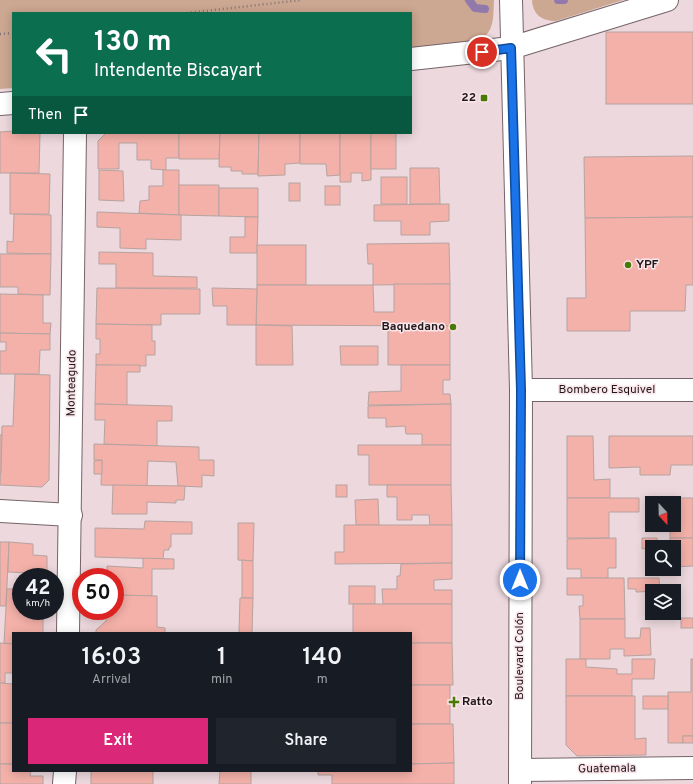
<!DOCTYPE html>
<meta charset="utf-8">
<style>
body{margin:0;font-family:Overpass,sans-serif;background:#20242c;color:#f1f3f6;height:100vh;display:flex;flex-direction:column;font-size:15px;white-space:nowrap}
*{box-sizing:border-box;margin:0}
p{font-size:13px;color:#9ea1a6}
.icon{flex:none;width:22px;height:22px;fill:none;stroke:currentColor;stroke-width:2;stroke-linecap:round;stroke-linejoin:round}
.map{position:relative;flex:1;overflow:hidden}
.drawer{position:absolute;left:12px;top:632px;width:400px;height:140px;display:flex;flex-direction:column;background:#171b24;border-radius:0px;box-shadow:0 2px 10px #0003}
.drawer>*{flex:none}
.hud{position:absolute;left:12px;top:12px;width:400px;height:122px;border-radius:0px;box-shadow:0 2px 10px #0003;background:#0b6e4f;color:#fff;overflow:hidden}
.needle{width:26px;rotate:158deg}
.fabs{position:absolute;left:645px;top:496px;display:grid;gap:8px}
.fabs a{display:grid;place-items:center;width:36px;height:36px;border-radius:0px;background:#171b24;box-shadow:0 2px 10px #0003;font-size:20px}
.speed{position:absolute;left:12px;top:568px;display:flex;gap:8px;font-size:20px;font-weight:700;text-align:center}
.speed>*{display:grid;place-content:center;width:52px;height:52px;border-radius:50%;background:#171b24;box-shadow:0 2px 10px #0003;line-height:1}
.speed small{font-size:10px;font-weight:400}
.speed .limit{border:6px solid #d22;background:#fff;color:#111}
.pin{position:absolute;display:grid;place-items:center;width:34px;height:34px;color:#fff;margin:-17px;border:2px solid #fff;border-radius:50%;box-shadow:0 1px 4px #0007}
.me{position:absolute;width:44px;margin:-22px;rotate:0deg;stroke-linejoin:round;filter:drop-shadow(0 0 3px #0008)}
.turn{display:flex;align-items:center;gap:14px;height:84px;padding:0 16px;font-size:18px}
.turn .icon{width:52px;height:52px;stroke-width:2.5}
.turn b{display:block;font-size:28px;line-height:34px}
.then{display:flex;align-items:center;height:38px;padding:0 16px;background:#0003;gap:8px;font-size:15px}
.eta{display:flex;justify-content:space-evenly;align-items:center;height:68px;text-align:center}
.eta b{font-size:24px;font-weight:600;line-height:28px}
.button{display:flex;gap:8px;margin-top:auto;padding:8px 16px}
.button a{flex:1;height:46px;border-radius:0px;background:#db2777;color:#fff;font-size:16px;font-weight:600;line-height:46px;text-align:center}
.button a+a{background:#20242c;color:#f1f3f6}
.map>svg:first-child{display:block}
.green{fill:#cca791}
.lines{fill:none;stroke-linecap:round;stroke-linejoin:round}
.stream{stroke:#9279ac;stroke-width:8}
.building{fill:#f4b1a9;stroke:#b6a3a0}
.minor-casing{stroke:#756469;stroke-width:24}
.secondary-casing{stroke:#756469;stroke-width:24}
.path{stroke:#827578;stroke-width:2.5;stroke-dasharray:1 3;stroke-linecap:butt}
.minor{stroke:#fff;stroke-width:22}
.secondary{stroke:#fff;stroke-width:22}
.route-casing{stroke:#114b97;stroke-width:10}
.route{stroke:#1a73e8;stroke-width:7}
.poi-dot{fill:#487a05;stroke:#fae5ea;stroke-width:1.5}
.labels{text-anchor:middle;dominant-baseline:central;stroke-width:3;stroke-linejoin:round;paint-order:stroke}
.poi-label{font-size:12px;font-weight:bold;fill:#20191b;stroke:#fae5ea;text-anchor:end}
.street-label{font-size:12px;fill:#20191b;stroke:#fae5ea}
</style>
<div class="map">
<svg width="693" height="784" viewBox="0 0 693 784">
<rect width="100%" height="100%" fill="#ecd8dd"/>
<g class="green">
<path d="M0,0H494C493,17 495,30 480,41L411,49V13H13V88L0,89Z"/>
<path d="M532,0H623L556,21C542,21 533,15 532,0Z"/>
</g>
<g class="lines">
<g class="stream">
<polyline points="469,0 475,8 485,9"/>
<polyline points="558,0 564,0"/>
</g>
</g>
<g class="building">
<rect x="606" y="32" width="87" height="72"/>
<polygon points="13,131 13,133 40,133 39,173 0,173 0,132"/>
<polygon points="106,133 179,133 179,158 166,158 166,170 151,169 151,160 137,160 137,143 119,143 119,169 98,169 98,141"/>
<polygon points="179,133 220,133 219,159 179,159"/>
<polygon points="220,133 259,133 258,174 242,174 242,171 231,171 231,167 219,167"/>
<polygon points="259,133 300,133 300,163 285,164 285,175 258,176"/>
<polygon points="300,133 340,133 340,175 327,176 326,164 300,164"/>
<polygon points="340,133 371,133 371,180 362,181 362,173 351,173 351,182 340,182"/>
<rect x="371" y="133" width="25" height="36"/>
<polygon points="693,156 693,217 585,218 584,157"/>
<polygon points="410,168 439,168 440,204 410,204"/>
<polygon points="99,170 123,171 124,201 99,200"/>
<polygon points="163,170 179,170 179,215 139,213 140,201 149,200 149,186 163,186"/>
<polygon points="10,173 50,174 49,214 10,214"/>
<rect x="381" y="177" width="26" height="27"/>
<rect x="289" y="183" width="11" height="18"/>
<polygon points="179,185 219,185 219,216 179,215"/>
<rect x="325" y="186" width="15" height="19"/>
<polygon points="219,188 258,188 258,217 219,216"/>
<polygon points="449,204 449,221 430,222 430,235 401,235 401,221 374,221 374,205"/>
<polygon points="97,212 181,215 181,240 146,239 146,249 120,248 120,228 97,227"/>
<polygon points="14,214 51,215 51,254 7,253 7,241 13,242"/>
<polygon points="245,217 258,217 257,253 230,253 230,237 245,237"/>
<polygon points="693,217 693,285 686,285 685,311 630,311 630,331 567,331 567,298 586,298 585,218"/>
<polygon points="449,243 450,284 373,285 373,264 368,264 367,244"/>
<rect x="257" y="245" width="49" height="40"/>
<polygon points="99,252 153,253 153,276 197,277 197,288 116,288 116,264 99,264"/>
<polygon points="0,254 51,254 50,295 18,294 18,287 0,287"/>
<polygon points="394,284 450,284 450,326 256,325 257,285 373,285 374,312 394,312"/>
<polygon points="97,288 200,289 200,314 161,314 161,325 96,324"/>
<polygon points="212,288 257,289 256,325 227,325 227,306 213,306"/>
<polygon points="0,294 43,295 43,323 51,323 50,334 0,333"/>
<polygon points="96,324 152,325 152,341 155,341 155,355 146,355 146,366 96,365 96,354 100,354 100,339 96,339"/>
<polygon points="256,325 292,326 293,365 256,365"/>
<polygon points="388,325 450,326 450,365 388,365"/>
<polygon points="0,333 50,334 50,350 40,350 39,374 0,374 0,351 6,351 6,342 0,342"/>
<polygon points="340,346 378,346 378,365 341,365"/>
<polygon points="96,365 140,365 140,372 127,372 127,405 95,404"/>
<polygon points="401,365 450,365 450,380 443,380 443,394 450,394 451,404 368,405 369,392 401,391"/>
<polygon points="15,374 50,375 49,480 42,487 0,485 2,426 13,426"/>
<polygon points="95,404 172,406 172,421 157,421 157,446 104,444 105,420 95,420"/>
<polygon points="451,404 451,445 422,445 422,434 406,434 405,426 386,427 386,418 368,418 368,406"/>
<polygon points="0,435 2,435 1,473 0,473"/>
<polygon points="567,436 593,436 594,480 610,479 610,498 567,498"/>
<polygon points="609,436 693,436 693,465 671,465 670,475 640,475 640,467 609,468"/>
<polygon points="94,444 199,447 199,460 214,460 214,476 202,475 202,487 178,486 176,462 148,461 147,486 101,485 102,460 94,460"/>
<polygon points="358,445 451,445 451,485 369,485 369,455 358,455"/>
<polygon points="102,460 102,474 94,474 94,461"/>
<polygon points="113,485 185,486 184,500 176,500 176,503 147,502 147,514 112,514"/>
<rect x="336" y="485" width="11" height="12"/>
<polygon points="387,485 451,485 452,525 430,525 429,515 412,515 412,520 397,520 397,497 387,497"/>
<polygon points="567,498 639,498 639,512 609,512 609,538 567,538"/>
<polygon points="658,498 693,498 693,538 670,538 670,525 674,525 674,503 658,503"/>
<polygon points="378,499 379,525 356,525 355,500"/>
<polygon points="145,521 192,522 192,534 171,534 171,547 169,547 169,550 164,550 163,559 95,557 95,528 144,529"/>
<polygon points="238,523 254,523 253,561 238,560"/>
<polygon points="344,525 452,525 452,563 335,564 335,552 344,552"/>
<polygon points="616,538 616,568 608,568 608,578 581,578 581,569 567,569 567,539"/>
<polygon points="642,538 657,538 658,547 642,549"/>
<polygon points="670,538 693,538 693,566 674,567 674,547 670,547"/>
<polygon points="0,542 9,542 6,606 0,606"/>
<polygon points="9,542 33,544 33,555 47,556 47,574 8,572"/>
<polygon points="143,558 174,559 174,569 152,569 152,596 115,595 115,577 107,577 107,566 143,568"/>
<polygon points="242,560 253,561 253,598 242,598"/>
<polygon points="452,563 452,579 434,580 434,590 452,590 452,604 383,604 382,589 397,589 397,576 400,576 401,564"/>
<polygon points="567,578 624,578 625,619 580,619 579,606 583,606 583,595 567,595"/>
<polygon points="628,578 659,578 660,591 636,592 636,589 628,589"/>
<rect x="349" y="586" width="26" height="18"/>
<polygon points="7,589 21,589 21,611 43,611 43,633 13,633 13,644 4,643"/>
<polygon points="115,595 157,596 157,627 165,628 165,633 96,633 96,630 106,621 107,611 115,611"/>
<polygon points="240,598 253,598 252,633 239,633"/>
<polygon points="353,604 452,604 452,643 411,643 411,633 353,633"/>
<rect x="681" y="618" width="12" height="10"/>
<polygon points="580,619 625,619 625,638 640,638 641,628 650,628 651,655 624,656 624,649 610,649 610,659 580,659"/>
<polygon points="0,643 13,644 13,673 5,673 5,683 0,683"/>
<polygon points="411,643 452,643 453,685 411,685"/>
<polygon points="566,659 586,659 586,667 617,669 617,674 632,674 632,659 655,659 654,679 632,679 632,696 566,696"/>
<polygon points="691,659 693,659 693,736 683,736 683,743 668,743 668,692 691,692"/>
<polygon points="0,683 13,684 13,723 0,723"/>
<rect x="411" y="685" width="39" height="39"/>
<polygon points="566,696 635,696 635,739 646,738 646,755 577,756 566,745"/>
<rect x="643" y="696" width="25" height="13"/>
<rect x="0" y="723" width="13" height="41"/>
<polygon points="411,724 453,724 454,763 411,764"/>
<rect x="683" y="736" width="10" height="7"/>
<polygon points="454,763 454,784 332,784 332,775 318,775 318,771 411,771 411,764"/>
<polygon points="0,764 13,764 13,771 31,771 30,776 43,776 43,784 0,784"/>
<rect x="91" y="771" width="62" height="13"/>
<polygon points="220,771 251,771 251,784 219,784"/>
</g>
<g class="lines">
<g class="minor-casing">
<g id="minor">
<polyline points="411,59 511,48 667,0"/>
<polyline points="0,104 13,103"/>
<polyline points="521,390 693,390"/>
<polyline points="0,511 71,515"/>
<polyline points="68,633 75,133"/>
<polyline points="520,770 693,768"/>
<polyline points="64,784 65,771"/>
</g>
</g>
<g class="secondary-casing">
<polyline id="secondary" points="511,0 521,390 520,784"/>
</g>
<g class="path">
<polyline points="187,13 302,0"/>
<polyline points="0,34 13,33"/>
</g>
<use href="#minor" class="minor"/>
<use href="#secondary" class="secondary"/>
</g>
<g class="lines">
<g class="route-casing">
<polyline id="route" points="482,52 511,48 521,390 520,580"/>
</g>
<use href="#route" class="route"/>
</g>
<g class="poi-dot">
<rect x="480" y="94" width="8" height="8" rx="2"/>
<circle cx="628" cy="265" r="4"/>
<circle cx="453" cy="327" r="4"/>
<path d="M452 696h4v4h4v4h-4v4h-4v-4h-4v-4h4z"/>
</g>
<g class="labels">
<g class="poi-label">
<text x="476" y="98">22</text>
<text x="636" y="265" text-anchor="start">YPF</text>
<text x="445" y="327">Baquedano</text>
<text x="462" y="702" text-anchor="start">Ratto</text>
</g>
<g class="street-label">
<text transform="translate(72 383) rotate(-89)">Monteagudo</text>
<text x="607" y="390">Bombero Esquivel</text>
<text transform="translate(520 656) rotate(-90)">Boulevard Colón</text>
<text transform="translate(607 769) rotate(-1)">Guatemala</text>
</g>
</g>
</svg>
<div class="fabs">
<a><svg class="needle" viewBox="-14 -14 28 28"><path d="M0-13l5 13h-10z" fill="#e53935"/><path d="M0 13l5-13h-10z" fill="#9ea1a6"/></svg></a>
<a><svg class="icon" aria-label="search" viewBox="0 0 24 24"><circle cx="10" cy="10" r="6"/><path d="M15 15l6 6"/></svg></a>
<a><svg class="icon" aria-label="layers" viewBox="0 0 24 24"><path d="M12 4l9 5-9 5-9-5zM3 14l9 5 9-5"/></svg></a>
</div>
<div class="speed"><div>42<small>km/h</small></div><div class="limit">50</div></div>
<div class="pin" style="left:482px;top:52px;background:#d93025"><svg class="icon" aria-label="arrive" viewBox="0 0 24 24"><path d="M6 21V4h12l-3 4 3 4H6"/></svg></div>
<svg class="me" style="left:520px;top:580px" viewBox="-20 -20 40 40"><circle r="17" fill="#1a73e8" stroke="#fff" stroke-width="3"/><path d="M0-11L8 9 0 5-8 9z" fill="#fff"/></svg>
<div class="hud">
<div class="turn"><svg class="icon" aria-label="left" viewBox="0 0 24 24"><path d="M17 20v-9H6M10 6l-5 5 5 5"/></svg><div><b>130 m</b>Intendente Biscayart</div></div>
<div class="then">Then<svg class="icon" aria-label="arrive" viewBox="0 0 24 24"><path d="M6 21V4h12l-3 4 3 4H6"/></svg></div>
</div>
<section class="drawer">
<div class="eta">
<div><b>16:03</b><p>Arrival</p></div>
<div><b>1</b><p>min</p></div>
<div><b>140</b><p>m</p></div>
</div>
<div class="button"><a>Exit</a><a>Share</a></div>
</section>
</div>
